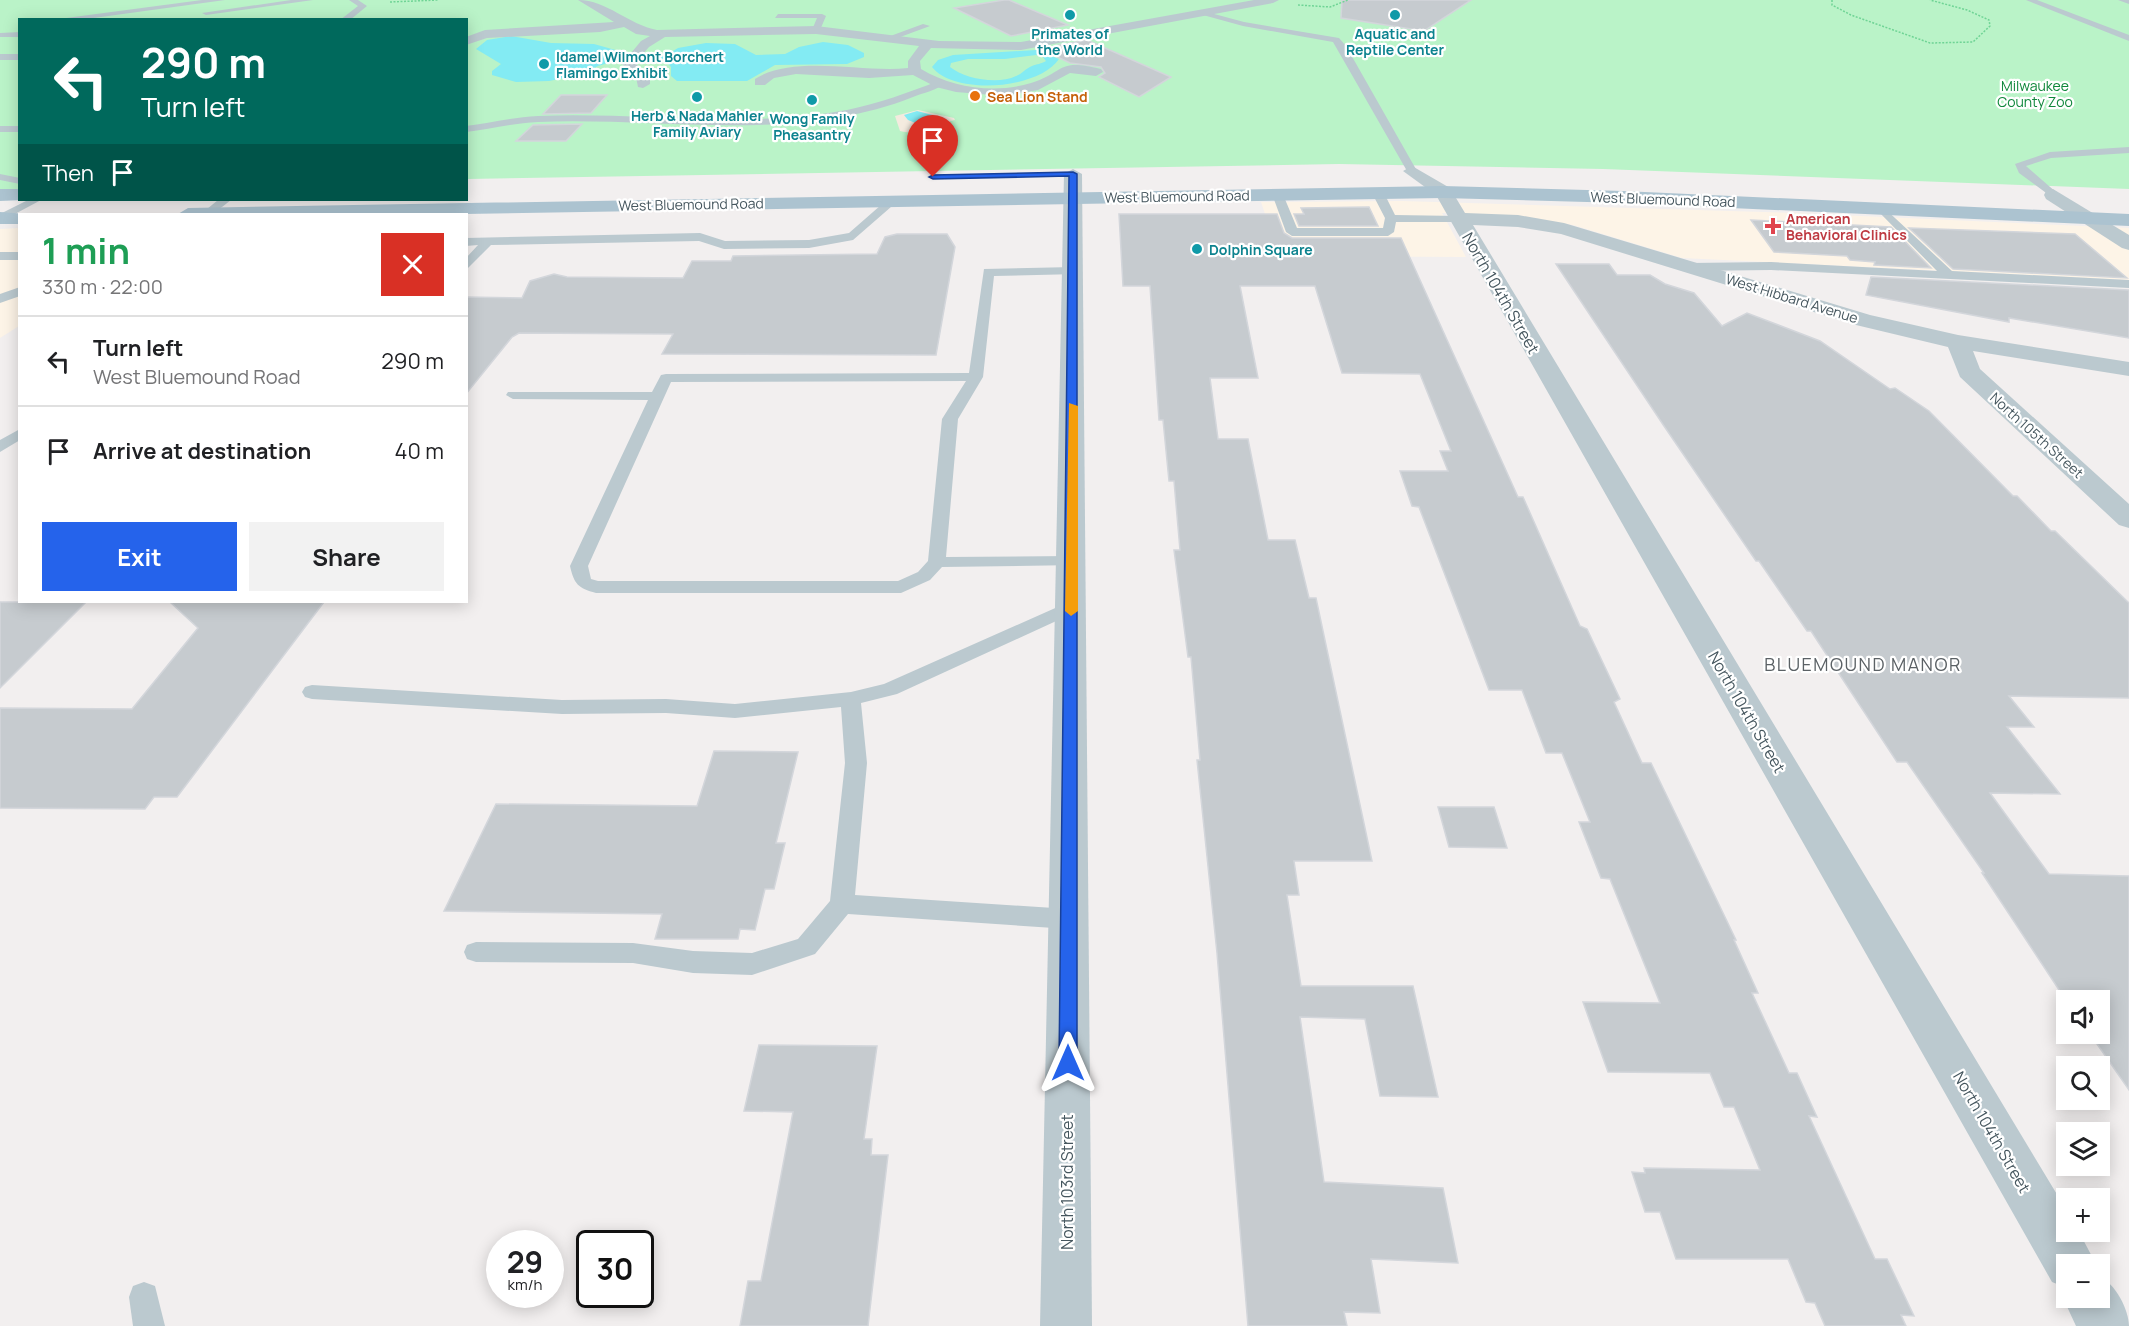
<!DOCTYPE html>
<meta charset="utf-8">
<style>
body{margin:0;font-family:Manrope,sans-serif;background:#f2f2f2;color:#202124;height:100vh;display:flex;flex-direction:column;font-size:22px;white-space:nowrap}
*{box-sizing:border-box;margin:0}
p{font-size:20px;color:#757577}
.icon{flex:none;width:33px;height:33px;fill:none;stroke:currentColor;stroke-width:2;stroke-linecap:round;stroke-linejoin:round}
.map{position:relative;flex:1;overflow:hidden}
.details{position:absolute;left:18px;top:213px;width:450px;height:390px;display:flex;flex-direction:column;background:#fff;border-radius:0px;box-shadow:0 3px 15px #0003}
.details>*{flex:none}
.hud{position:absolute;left:18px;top:18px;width:450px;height:183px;border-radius:0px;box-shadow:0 3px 15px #0003;background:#00695c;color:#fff;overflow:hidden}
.buttons{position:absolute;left:2056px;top:990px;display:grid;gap:12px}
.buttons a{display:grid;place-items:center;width:54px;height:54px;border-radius:0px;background:#fff;box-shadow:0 3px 15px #0003;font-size:30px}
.speed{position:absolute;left:486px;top:1230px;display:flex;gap:12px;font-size:30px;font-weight:700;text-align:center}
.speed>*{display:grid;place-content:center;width:78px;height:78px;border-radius:50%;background:#fff;box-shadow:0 3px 15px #0003;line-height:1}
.speed small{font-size:15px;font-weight:400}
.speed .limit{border:3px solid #111;border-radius:9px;background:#fff;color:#111}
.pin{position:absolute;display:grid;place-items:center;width:51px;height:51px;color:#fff;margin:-62px -26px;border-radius:50% 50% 50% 0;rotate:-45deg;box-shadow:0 0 6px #0007}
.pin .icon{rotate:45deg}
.me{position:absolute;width:66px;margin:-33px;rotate:0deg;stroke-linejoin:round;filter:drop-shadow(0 0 4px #0008)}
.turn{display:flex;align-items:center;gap:21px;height:126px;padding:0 24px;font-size:27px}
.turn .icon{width:78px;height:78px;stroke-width:2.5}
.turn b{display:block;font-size:42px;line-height:51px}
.then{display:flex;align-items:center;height:57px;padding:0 24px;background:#0003;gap:12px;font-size:22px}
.round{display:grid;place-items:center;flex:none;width:63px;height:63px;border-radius:0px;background:#f2f2f2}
.headline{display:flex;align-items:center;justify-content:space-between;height:102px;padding:0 24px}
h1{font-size:36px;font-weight:700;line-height:45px;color:#1e9e55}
.cta{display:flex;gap:12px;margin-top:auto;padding:12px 24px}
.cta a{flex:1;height:69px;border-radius:0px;background:#2563eb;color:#fff;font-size:24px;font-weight:700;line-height:69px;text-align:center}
.cta a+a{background:#f2f2f2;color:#202124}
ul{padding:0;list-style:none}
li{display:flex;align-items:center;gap:18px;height:90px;padding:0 24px;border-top:2px solid #e0e0e0}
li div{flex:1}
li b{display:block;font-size:22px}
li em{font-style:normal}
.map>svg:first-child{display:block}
.commercial{fill:#fdf4e7}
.green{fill:#baf3c8}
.sand{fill:#f4ebdf}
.water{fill:#83ebf3;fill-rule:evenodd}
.building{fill:#c6cbcf;stroke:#d3d6db;stroke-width:1.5}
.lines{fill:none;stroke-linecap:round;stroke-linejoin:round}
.path{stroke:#6fd495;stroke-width:1.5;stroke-dasharray:2 1.5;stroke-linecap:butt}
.service{fill:#bbc9cf;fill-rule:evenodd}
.pedestrian{fill:#bbc9cf;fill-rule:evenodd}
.minor{fill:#bbc9cf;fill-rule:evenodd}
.primary{fill:#acc3d0;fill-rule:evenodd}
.route{fill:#2563eb;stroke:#184099;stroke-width:1.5}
.slow{fill:#f59e0b}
.culture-dot{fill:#0f9aa8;stroke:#fff;stroke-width:2}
.food-dot{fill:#e8710a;stroke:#fff;stroke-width:2}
.health-dot{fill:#e0444e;stroke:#fff;stroke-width:2}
.labels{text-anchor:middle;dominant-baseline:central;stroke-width:4.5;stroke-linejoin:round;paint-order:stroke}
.far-culture-label{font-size:14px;font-weight:bold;fill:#0d838f;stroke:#fff}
.far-park-label{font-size:14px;fill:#0f873b;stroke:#fff}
.far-food-label{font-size:14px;font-weight:bold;fill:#c56008;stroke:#fff;text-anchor:start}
.far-street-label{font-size:14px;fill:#45565e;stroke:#fff}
.far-health-label{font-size:14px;font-weight:bold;fill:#be3a42;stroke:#fff;text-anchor:start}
.street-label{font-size:16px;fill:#45565e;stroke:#fff}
.neighbourhood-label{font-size:18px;letter-spacing:1.5px;fill:#5b6165;stroke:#fff}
</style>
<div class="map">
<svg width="2129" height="1326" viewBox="0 0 2129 1326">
<rect width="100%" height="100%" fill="#f2efef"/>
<g class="commercial">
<polygon points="1402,201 1794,213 2129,228 2129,280 1682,258 1573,225 1496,215 1442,213 1466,257 1279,256 1261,202"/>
<polygon points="19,228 19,326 0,338 0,229"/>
</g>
<polygon class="green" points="0,0 2129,0 2129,189 1603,169 1339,164 467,179 466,20 20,20 19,189 0,189"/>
<path class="sand" d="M918,110L954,118L955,120L950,121L951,125C940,142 917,134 900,131L895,116Z"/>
<g class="water">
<polygon points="511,36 551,43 594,44 626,53 665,56 678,48 706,43 735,44 756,55 785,54 799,47 823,42 848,45 864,53 864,57 847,64 775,65 747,81 677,81 671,76 671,67 664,59 622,59 598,66 580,75 549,81 516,82 492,75 492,71 501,64 476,49 487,40"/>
<path d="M1036,50L1059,59C1039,89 955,96 932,67L938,60L953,55ZM1036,55L1042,56L1046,61C1041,64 1037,64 1032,66C1026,68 1022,74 1016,76C998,85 965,79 950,67L951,63L968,59H1005Z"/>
<polygon points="917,111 944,118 948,127 936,134 917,132 918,124 908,120 904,115"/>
</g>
<g class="building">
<polygon points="1004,0 1009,0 1068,25 1011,36 954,8"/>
<polygon points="1342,0 1471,0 1424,31 1341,18"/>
<polygon points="1087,40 1171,77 1139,97 1099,77 1105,73 1101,67 1070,63 1051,54 1055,46"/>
<polygon points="561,95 607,95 591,113 543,114"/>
<polygon points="582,124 566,141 516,141 533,125"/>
<polygon points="1369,207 1378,226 1299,226 1294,214 1304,214 1301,208"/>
<polygon points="1119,214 1277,214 1284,233 1292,238 1401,238 1518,497 1523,497 1580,626 1587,629 1620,699 1614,702 1642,763 1651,763 1736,940 1734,940 1758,993 1752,993 1789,1073 1797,1073 1817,1117 1809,1116 1875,1259 1887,1259 1914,1316 1901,1315 1906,1326 1825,1326 1815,1303 1806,1302 1788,1259 1676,1259 1660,1212 1645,1212 1632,1172 1645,1173 1644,1168 1760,1170 1734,1107 1724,1107 1710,1073 1608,1072 1583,1002 1660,1003 1610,879 1601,878 1579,822 1590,822 1562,753 1546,753 1522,690 1489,690 1419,507 1412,506 1400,471 1448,471 1440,451 1451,451 1420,374 1342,373 1315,286 1240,286 1258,378 1210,378 1218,439 1248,439 1268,540 1295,540 1309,598 1316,598 1372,861 1294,861 1299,895 1287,895 1301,986 1413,986 1438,1097 1380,1096 1365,1019 1300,1017 1324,1182 1443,1188 1458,1263 1371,1259 1380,1313 1344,1312 1347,1326 1248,1326 1217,953 1197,760 1200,760 1191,657 1188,657 1174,550 1180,550 1174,481 1169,481 1163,420 1159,420 1150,286 1123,286"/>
<polygon points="1751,220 1891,227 1931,268 1874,265 1875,262 1850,260 1847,256 1774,252"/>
<polygon points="1909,228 2075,234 2127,278 1953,269"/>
<polygon points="897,234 947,234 955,247 936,355 662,354 673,334 519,333 512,337 466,394 466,297 522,298 530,281 554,274 567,277 683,278 692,261 731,261 733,256 877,254 885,237"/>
<polygon points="1556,264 1609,264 1617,275 1650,275 1665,284 1694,293 1722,326 1747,313 1820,341 1890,389 1895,388 1929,411 2013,496 2017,496 2051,531 2055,531 2129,603 2129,698 2009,696 2034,727 2007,727 2060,794 1990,793 2049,874 2129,876 2129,1090 2090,1034 2100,1034 2100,1000 2067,1000 2067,1002 1982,873 1984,873 1907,762 1897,762 1811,631 1807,631 1759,561 1756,561 1664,426"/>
<polygon points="1871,277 2129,290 2129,338 2009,318 2009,322 1866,295"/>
<polygon points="0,602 86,602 0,688"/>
<polygon points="170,602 324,602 177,797 154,797 145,809 0,808 0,708 132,709 198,628"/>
<polygon points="714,751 798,752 776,843 785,843 774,889 765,889 755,930 740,929 738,939 655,939 662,914 444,911 496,804 697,806"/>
<polygon points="1438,807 1494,807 1507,848 1449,847"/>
<polygon points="759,1045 877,1046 864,1139 872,1139 871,1155 888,1155 868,1326 740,1326 748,1281 761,1281 793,1112 744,1111"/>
</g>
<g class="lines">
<g class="path">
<polyline points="1832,0 1832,5 1851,15 1930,43 1973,42 1990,26 1989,20 1967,10 1930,0"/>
<polyline points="390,2 438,0"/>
<polyline points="1298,5 1330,7 1348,0"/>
</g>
<g class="service">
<polygon points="202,0 225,0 79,20 51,20"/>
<polygon points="291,0 313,0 206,15 202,13"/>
<polygon points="349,0 358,0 367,6 350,20 340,20 358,6"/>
<polygon points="2026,0 2037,0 2129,35 2129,41"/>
<polygon points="2118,0 2129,0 2129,4"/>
<polygon points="1203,11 1244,22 1339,38 1346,46 1417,171 1416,173 1407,171 1333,42 1243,26 1203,15"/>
<polygon points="778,14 822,14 826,16 820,30 816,32 812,30 817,18 775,18"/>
<polygon points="923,24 930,26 892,40 885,38"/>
<polygon points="20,32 20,37 0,37 0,33"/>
<rect x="0" y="54" width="20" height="6"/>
<path d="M938,81L946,83C937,90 923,93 913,97C795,144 661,117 538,122C514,123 490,129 466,132V126C490,123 514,117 538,116C641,112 746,129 847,110C879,103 908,93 938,81Z"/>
<rect x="0" y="126" width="20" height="6"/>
<polygon points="2129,147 2129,153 2051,158 2026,166 2057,193 2057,197 2053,198 2019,173 2015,164 2050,152"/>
<polygon points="0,174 20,178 20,184 0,180"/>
<polygon points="1378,190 1384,193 1395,215 1458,216 1464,219 1458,222 1396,222 1394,232 1388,236 1292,236 1286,232 1272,194 1282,192 1297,228 1383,228 1385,218 1372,193"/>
<polygon points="889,198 899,200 853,240 809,248 724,249 699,241 491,245 466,270 466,258 478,245 466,246 466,238 700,233 725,241 809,240 849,233"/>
<polygon points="28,200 41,200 0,222 0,214"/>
<polygon points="218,200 231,200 213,214 201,214"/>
<polygon points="1881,205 1952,271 2129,280 2129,288 1771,270 1690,271 1684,267 1690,263 1771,262 1937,271 1877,210 1875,208"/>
<rect x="0" y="252" width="20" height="8"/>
<path d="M1074,267L1080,271L1078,274L994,276L983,377L958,419L946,557L1072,556L1081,561L1078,565L942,567L930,580L901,593H596C578,588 574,584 570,566L648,400L513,399L506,395L508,392H652L661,375L666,374L969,373L984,269ZM966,381L942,419L928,561L918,572L898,581H598L591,579L588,566L671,382Z"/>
<polygon points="20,287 20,296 0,303 0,294"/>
<polygon points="20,429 20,440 0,452 0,440"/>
<polygon points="1071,601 1078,603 1080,607 1078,611 897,694 861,703 867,763 855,895 1069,909 1078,912 1081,919 1078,926 1069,929 848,914 815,954 752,975 693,973 633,963 476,962 467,959 464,952 467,945 476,942 633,943 693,951 752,953 798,939 830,901 845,763 841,707 735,718 666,713 562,714 312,699 305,697 302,692 305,687 312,685 562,700 666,699 735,704 851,692 884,684"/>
<polygon points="144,1282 155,1286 165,1326 133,1326 129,1297 133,1286"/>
</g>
<path class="pedestrian" d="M578,0C607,0 629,25 657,30L816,26L939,41L1021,42L1254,0H1279L1273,3L1021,50L931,48L920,61L921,69C952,88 996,94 1031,83C1066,72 1056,58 1101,69L1103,72L1096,76L1070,73L1038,90L1004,96L956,92L936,87L913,75L869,78L796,74L774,78L765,85H755V79C794,54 862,73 908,68V61L919,46L816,34L665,37L649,47L635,63L650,76V84L643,88L638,87L636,77L622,64L641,41L650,36L636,34L624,27L600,32L487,38L466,45V37L485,30L614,22Z"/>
<g class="minor">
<path d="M1412,166L1450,188L1465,213L1518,215L1564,223L1870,315L1958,335L2129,362V376L1973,351L1980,369L2129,504V528L2119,525L1960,377L1948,347L1856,325L1561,234L1518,227L1473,225L2067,1211V1232H2079L2096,1264H2067V1298H2100V1277C2115,1283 2129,1310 2129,1326H2076L2063,1298L2067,1288L2052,1282L1436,195L1403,171Z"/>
<polygon points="1073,169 1082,174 1092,1326 1040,1326 1064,174"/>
<polygon points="2053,189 2129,235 2129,250 2122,248 2046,199 2044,195 2046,191"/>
</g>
<g class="primary">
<polygon points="1443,186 1623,191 2129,214 2129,226 1623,203 1443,198 464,214 178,214 188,208"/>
<polygon points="0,189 20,189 20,200 25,200 0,201"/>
<polygon points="0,212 27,214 20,214 20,224 0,224"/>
</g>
</g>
<polygon class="route" points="1073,172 1077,174 1077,1063 1075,1069 1068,1071 1061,1069 1059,1063 1069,176 933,179 929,177 933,175"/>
<polygon class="slow" points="1069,403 1078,406 1078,611 1071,616 1065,611"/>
<g class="culture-dot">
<circle cx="1070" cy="15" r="6"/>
<circle cx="1395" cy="15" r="6"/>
<circle cx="544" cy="64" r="6"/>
<circle cx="697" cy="97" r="6"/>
<circle cx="812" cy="100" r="6"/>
<circle cx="1197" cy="249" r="6"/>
</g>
<circle class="food-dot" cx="975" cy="96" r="6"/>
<path class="health-dot" d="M1770 217h6v6h6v6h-6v6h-6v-6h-6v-6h6z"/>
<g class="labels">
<g class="far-culture-label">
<text x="1070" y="33">Primates of<tspan x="1070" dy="16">the World</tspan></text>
<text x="1395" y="33">Aquatic and<tspan x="1395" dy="16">Reptile Center</tspan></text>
<text x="556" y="56" text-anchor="start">Idamel Wilmont Borchert<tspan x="556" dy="16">Flamingo Exhibit</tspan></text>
<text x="697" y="115">Herb &amp; Nada Mahler<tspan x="697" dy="16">Family Aviary</tspan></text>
<text x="812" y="118">Wong Family<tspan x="812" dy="16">Pheasantry</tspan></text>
<text x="1209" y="249" text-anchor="start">Dolphin Square</text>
</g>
<g class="far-park-label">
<text x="2035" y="85">Milwaukee<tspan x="2035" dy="16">County Zoo</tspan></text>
</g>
<g class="far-food-label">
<text x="987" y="96">Sea Lion Stand</text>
</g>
<g class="far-street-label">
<text transform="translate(1177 196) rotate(-1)">West Bluemound Road</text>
<text transform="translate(1663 199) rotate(2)">West Bluemound Road</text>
<text transform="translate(691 204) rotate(-1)">West Bluemound Road</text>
<text transform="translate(1792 298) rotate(17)">West Hibbard Avenue</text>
<text transform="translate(2037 435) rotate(42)">North 105th Street</text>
</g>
<g class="far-health-label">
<text x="1786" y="218">American<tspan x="1786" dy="16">Behavioral Clinics</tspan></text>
</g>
<g class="street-label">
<text transform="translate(1501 293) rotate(60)">North 104th Street</text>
<text transform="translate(1747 712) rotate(60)">North 104th Street</text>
<text transform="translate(1992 1132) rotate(60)">North 104th Street</text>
<text transform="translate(1067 1182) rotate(-90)">North 103rd Street</text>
</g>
<g class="neighbourhood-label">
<text x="1863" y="664">BLUEMOUND MANOR</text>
</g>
</g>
</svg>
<div class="buttons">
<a><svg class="icon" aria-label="sound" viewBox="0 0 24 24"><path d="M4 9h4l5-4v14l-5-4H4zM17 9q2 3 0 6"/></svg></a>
<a><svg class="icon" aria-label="search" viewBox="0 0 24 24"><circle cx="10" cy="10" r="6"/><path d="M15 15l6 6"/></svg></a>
<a><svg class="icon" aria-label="layers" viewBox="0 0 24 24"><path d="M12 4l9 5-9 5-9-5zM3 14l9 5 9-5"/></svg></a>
<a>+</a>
<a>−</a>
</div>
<div class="speed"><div>29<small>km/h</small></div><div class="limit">30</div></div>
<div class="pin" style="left:933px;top:177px;background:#d93025"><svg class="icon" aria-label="arrive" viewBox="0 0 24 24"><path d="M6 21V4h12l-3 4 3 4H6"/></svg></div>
<svg class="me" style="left:1068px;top:1063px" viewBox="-20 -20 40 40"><path d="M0-17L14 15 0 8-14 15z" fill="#2563eb" stroke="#fff" stroke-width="4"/></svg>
<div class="hud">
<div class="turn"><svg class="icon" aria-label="left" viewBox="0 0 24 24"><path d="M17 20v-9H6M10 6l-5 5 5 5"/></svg><div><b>290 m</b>Turn left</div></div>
<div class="then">Then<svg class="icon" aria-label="arrive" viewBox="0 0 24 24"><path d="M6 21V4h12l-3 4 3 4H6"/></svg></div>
</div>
<section class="details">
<div class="headline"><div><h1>1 min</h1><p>330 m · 22:00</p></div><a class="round" style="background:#d93025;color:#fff"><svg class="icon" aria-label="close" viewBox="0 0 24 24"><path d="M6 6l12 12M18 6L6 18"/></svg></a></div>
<ul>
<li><svg class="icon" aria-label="left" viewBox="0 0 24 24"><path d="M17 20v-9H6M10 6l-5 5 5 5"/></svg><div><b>Turn left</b><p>West Bluemound Road</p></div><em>290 m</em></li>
<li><svg class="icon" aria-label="arrive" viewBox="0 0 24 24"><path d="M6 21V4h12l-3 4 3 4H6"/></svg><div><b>Arrive at destination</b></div><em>40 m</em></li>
</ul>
<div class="cta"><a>Exit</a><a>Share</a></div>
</section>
</div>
